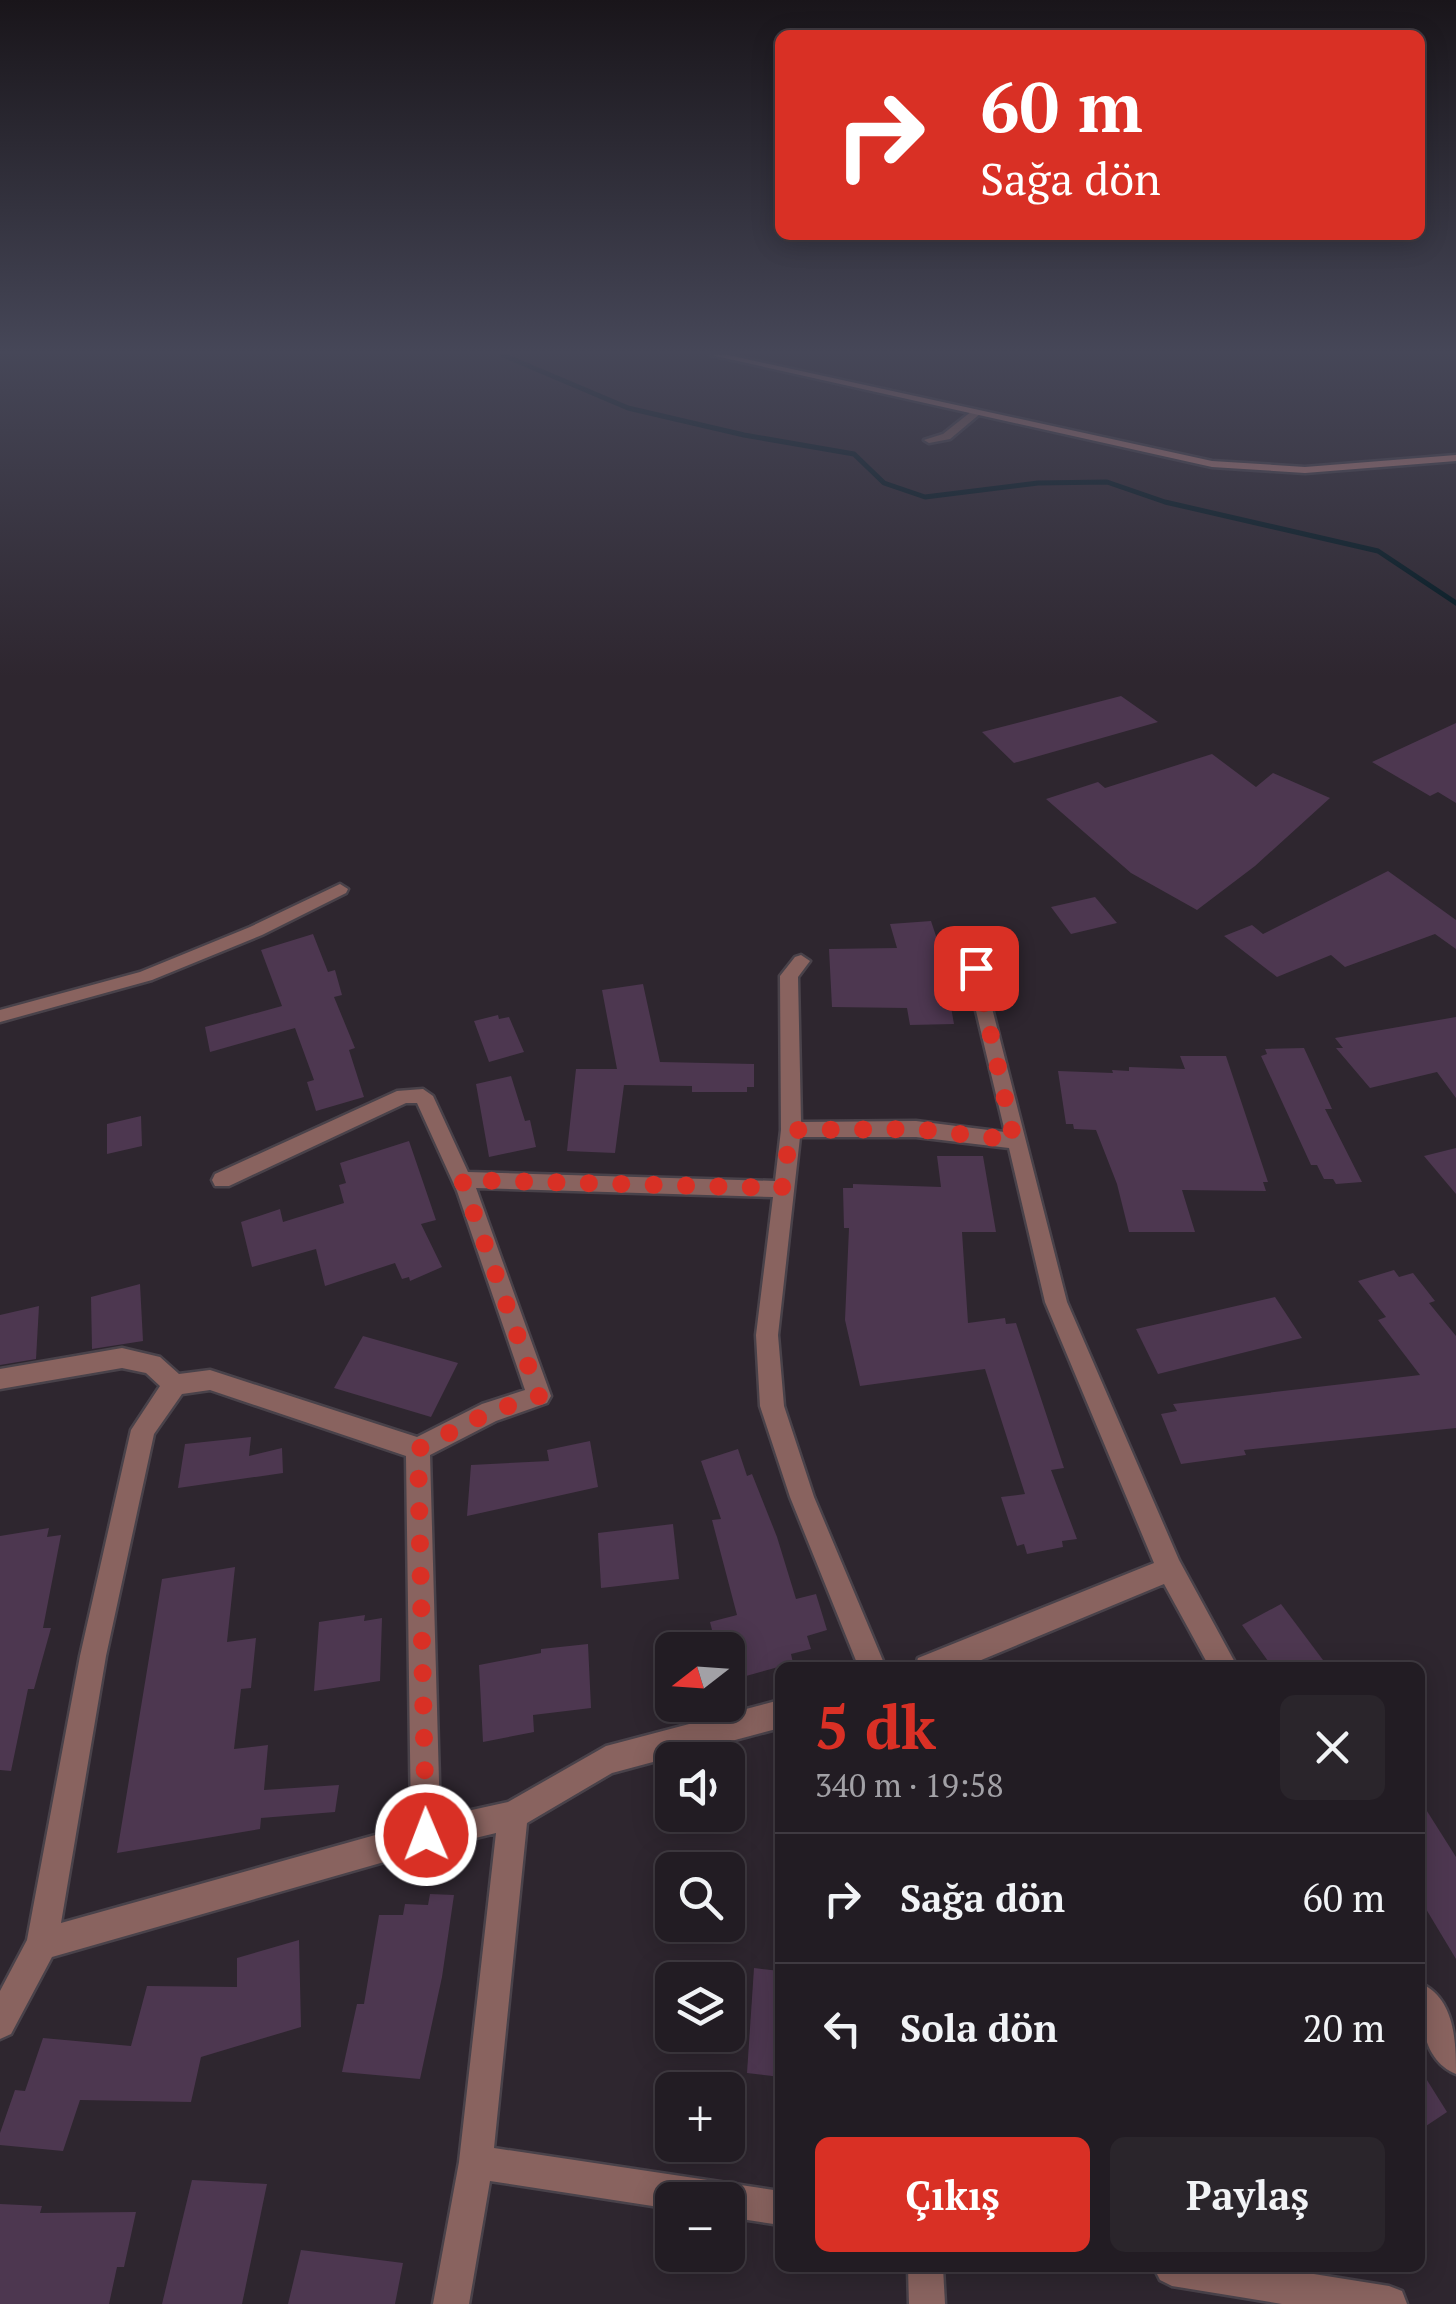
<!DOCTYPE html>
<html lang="tr">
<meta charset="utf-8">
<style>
body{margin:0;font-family:"PT Serif",serif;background:#2a252b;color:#f1f3f6;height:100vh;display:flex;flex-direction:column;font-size:38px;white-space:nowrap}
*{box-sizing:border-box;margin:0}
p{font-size:32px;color:#a2a1a6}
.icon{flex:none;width:55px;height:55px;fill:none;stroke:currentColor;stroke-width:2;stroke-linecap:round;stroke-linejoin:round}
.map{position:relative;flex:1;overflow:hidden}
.sheet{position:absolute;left:775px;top:1662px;width:650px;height:610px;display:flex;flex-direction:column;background:#221c23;border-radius:15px;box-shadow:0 5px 25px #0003,0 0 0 2px #3f3a41}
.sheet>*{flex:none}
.top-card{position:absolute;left:775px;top:30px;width:650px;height:210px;border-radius:15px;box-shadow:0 5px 25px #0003,0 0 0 2px #3f3a41;background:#d93025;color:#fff;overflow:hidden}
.needle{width:65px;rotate:253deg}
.buttons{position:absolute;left:655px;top:1632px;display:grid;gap:20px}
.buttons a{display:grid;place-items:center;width:90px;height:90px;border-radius:15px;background:#221c23;box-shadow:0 5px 25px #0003,0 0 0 2px #3f3a41;font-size:50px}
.pin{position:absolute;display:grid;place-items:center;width:85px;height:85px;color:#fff;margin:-42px;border-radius:20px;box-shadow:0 5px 15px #0006}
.me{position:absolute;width:110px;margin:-55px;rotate:359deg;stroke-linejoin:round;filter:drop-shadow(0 0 8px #0008)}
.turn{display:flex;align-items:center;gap:35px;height:210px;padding:0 40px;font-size:45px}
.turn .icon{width:130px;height:130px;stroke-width:2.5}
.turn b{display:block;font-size:70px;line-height:85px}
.round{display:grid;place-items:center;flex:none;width:105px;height:105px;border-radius:15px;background:#2a252b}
.overview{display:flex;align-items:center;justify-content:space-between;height:170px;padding:0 40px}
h1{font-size:60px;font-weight:700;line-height:75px;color:#d93025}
.action{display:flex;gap:20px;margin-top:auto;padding:20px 40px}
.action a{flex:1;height:115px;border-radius:15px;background:#d93025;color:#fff;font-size:40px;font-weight:700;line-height:115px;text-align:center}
.action a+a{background:#2a252b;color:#f1f3f6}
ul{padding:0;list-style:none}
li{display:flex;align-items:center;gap:30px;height:130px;padding:0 40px;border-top:2px solid #3f3a41}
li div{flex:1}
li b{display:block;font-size:38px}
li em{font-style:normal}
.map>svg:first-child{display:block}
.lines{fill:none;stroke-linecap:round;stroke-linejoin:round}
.stream{stroke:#001820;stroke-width:5}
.building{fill:#4d3750}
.street-casing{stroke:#49424a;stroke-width:5}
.secondary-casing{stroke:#49424a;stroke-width:5}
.street{fill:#89635f;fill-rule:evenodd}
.secondary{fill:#bf837d;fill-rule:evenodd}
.route{stroke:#d93025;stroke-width:18;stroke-dasharray:0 32.4}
</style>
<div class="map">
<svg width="1456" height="2304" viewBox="0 0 1456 2304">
<rect width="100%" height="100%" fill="#2e262f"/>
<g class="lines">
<polyline class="stream" points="503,355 628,408 744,435 854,454 884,483 925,497 1038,483 1107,482 1165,502 1378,551 1456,603"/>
</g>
<g class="building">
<polygon points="1121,696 1158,722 1014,763 982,732"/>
<polygon points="1456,723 1456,803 1438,792 1430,796 1372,762"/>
<polygon points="1212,754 1256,787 1273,773 1330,798 1255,866 1197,910 1131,873 1046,799 1098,782 1105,788"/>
<polygon points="1388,871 1456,920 1456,949 1435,934 1345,967 1331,955 1277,977 1224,936 1252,925 1263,934"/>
<polygon points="1095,897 1117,923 1071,934 1051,907"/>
<polygon points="931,921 941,951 954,1024 910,1025 907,1008 832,1007 829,949 897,948 890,924"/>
<polygon points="313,934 328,972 335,970 342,995 334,997 355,1048 349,1050 364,1097 316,1111 307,1082 314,1080 295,1028 210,1052 205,1027 282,1006 261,950"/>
<polygon points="643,984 660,1062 754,1064 754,1087 747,1087 747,1092 692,1092 692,1086 624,1085 615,1153 567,1151 576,1069 617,1069 602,990"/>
<polygon points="498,1015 499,1019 509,1017 524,1052 489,1062 474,1021"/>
<polygon points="1456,1017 1456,1098 1437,1072 1370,1088 1336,1048 1343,1048 1335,1038"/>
<polygon points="1304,1048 1332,1109 1325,1109 1362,1182 1336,1184 1333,1179 1324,1179 1317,1165 1311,1165 1261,1056 1267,1054 1265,1049"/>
<polygon points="1180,1056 1226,1056 1268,1182 1263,1182 1266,1191 1182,1190 1195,1232 1129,1232 1117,1184 1096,1130 1074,1129 1073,1124 1066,1124 1058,1071 1113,1073 1112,1070 1129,1071 1129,1067 1185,1069"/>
<polygon points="511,1076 525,1121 530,1120 536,1147 489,1157 476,1084"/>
<polygon points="141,1116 142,1146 107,1154 107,1124"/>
<polygon points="409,1141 436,1220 421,1224 442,1267 410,1281 409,1277 402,1279 395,1263 325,1286 316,1249 252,1267 241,1222 280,1209 283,1222 344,1203 339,1185 346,1183 340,1163"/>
<polygon points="1456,1148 1456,1194 1424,1156"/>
<polygon points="937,1156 983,1156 996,1232 962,1232 968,1323 1005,1318 1006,1324 1016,1323 1064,1468 1051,1470 1077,1539 1062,1541 1063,1547 1027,1554 1024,1544 1017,1546 1001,1497 1025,1494 985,1369 860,1386 845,1320 849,1228 844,1228 843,1188 853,1188 853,1184 941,1187"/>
<polygon points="1394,1270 1399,1277 1413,1273 1435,1301 1429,1303 1456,1336 1456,1428 1244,1450 1246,1455 1181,1464 1161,1414 1177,1411 1173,1404 1420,1375 1378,1320 1386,1317 1358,1281"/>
<polygon points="140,1284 143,1341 92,1349 91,1297"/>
<polygon points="1275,1297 1302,1338 1158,1374 1136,1329"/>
<polygon points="39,1306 36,1359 0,1365 0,1315"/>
<polygon points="363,1336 458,1363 431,1417 334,1388"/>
<polygon points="251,1437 249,1456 282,1448 283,1473 178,1488 185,1444"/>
<polygon points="590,1441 598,1487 467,1516 471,1465 549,1461 547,1450"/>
<polygon points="738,1449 747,1476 752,1474 777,1537 796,1599 816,1594 827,1630 807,1636 811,1649 791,1654 793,1663 728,1681 728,1650 717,1650 710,1622 737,1615 712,1520 721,1519 701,1461"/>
<polygon points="673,1524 679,1579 601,1588 598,1533"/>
<polygon points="49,1528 47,1537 61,1535 43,1628 51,1628 34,1689 28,1689 11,1771 0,1770 0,1536"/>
<polygon points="235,1567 227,1642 256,1638 251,1688 241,1689 234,1749 268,1745 264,1790 339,1785 335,1812 261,1818 260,1829 117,1853 162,1579"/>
<polygon points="1281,1604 1329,1668 1273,1668 1242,1625"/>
<polygon points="365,1615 364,1621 382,1618 380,1681 314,1691 319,1622"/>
<polygon points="588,1644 591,1708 533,1715 534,1732 483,1742 479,1665 541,1653 541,1649"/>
<polygon points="1420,1800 1456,1857 1456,1959 1420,1899"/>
<polygon points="430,1894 454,1895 442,1977 420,2079 342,2072 357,2004 364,2004 379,1915 403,1915 405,1904 428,1905"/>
<polygon points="299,1940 301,2027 201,2057 191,2102 80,2100 63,2151 0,2145 0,2133 15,2090 25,2091 43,2038 131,2046 147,1986 237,1987 237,1958"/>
<polygon points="754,1968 780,1971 780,2077 747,2073"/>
<polygon points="1420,2069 1447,2112 1420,2130"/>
<polygon points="192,2180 267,2184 242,2304 162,2304"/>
<polygon points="0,2204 42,2206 40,2213 136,2212 124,2267 117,2267 109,2304 0,2304"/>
<polygon points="301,2250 403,2263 395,2304 288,2304"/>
</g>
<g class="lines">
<g class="street-casing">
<g id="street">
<polygon points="972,411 981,413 950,439 929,443 924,440 943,434"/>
<polygon points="340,884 348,889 346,893 262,935 152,980 0,1022 0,1010 140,972 250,927"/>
<path d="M801,955L810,961L798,977L801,1122L916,1121L1005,1132L966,969L969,965H981L1067,1302L1179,1560L1238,1668H1210L1164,1584L962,1668H915L918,1658L1154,1563L1045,1302L1009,1148L916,1137H800L778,1335L784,1406L814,1497L886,1668H859L790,1497L760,1406L756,1335L773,1197L476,1188L551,1396L547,1403L496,1421L430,1455L440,1817L508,1802L606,1746L780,1700V1728L612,1773L527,1823L494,2148L780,2191V2225L728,2217V2200H672V2209L490,2181L469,2304H433L459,2162L496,1833L426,1850L52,1957L11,2034L0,2039V1991L27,1940L80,1656L131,1430L160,1386L146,1373L122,1368L0,1389V1369L122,1348L160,1357L179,1374L210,1370L417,1437L482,1404L525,1390L457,1191L417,1103H406L229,1186H215L212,1180L215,1174L397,1091L423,1089L433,1096L468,1172L775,1181L781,1130L780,976L795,957ZM210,1390L406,1456L411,1825L61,1923L106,1656L154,1434L182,1394Z"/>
<path d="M1420,1983C1455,1998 1456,2042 1456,2074C1421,2060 1420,2016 1420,1983Z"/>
<polygon points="908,2268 943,2268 945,2304 909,2304"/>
<polygon points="1154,2268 1276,2268 1389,2286 1402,2291 1407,2304 1282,2304 1172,2286 1160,2280"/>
</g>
</g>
<g class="secondary-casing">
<polygon id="secondary" points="711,355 728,355 1212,461 1305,467 1456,455 1456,461 1305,473 1212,467"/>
</g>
<use href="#street" class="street"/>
<use href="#secondary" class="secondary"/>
</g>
<linearGradient id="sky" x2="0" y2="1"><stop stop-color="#19151a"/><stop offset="0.52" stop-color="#464758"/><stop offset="1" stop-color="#464758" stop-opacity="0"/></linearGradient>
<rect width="1456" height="677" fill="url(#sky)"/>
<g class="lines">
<polyline class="route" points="426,1835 418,1449 490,1412 539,1396 462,1180 782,1188 791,1130 916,1129 1014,1140 976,968"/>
</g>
</svg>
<div class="buttons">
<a><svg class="needle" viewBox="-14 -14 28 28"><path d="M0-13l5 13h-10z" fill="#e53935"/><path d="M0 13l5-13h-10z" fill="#a2a1a6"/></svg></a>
<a><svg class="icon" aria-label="sound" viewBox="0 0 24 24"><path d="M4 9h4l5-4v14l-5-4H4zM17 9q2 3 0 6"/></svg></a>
<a><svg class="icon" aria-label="search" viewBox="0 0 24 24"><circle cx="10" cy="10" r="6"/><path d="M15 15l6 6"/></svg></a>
<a><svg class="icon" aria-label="layers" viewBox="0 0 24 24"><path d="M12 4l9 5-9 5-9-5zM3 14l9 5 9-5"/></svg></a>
<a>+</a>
<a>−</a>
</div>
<div class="pin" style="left:976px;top:968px;background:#d93025"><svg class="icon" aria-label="arrive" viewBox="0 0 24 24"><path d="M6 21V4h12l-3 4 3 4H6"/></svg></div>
<svg class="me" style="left:426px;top:1835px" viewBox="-20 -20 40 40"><circle r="17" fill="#d93025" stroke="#fff" stroke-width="3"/><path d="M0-11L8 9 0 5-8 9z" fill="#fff"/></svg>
<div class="top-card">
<div class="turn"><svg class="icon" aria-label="right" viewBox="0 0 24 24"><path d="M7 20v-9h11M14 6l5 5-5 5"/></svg><div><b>60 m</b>Sağa dön</div></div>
</div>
<section class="sheet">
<div class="overview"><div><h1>5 dk</h1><p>340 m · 19:58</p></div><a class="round"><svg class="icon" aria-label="close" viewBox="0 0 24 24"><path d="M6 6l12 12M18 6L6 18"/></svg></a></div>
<ul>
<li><svg class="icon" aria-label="right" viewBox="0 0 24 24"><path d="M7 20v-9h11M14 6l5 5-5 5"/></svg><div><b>Sağa dön</b></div><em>60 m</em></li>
<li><svg class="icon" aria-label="left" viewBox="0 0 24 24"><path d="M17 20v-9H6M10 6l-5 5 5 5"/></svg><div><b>Sola dön</b></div><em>20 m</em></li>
</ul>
<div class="action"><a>Çıkış</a><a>Paylaş</a></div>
</section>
</div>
